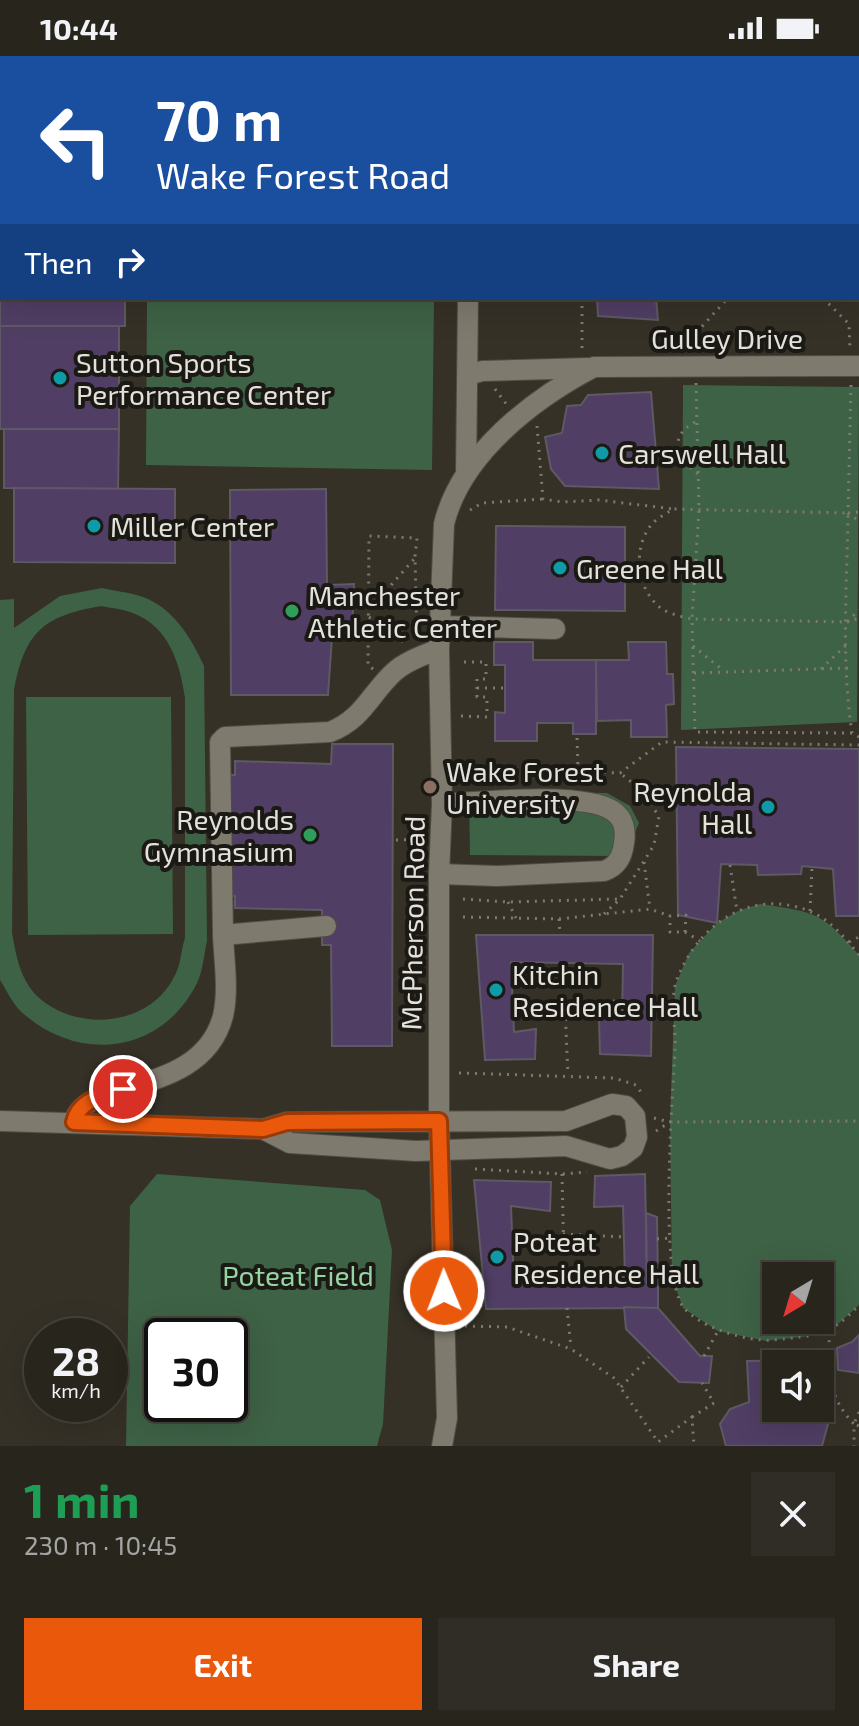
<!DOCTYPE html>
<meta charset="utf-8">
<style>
body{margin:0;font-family:"Exo 2",sans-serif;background:#302d26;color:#f1f3f6;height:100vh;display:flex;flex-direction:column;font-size:30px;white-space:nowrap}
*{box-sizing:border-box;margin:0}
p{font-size:26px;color:#a5a5a4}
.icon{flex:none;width:44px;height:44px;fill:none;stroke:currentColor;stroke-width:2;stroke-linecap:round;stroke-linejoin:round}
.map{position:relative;height:1390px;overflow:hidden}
.panel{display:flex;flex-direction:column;background:#28251d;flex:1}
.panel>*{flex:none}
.top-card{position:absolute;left:0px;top:0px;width:860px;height:244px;box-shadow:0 8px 32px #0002,0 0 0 2px #44423b;background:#1a4fa0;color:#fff;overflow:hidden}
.needle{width:52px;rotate:218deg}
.buttons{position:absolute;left:762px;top:1206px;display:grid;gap:16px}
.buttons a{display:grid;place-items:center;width:72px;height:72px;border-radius:0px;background:#28251d;box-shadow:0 8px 32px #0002,0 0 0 2px #44423b;font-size:40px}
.speed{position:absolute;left:24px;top:1262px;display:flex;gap:16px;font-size:40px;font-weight:700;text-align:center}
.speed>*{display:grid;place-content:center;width:104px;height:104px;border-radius:50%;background:#28251d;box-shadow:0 8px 32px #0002,0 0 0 2px #44423b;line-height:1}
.speed small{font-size:20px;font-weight:400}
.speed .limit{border:4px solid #111;border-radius:12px;background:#fff;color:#111}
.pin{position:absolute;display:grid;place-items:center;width:68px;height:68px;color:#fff;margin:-34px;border:4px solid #fff;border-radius:50%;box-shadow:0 2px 8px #0007}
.me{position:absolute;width:88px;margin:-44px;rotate:359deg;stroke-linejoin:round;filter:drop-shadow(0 0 6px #0008)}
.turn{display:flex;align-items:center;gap:28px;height:168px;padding:0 24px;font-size:36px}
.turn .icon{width:104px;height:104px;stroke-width:2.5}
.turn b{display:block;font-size:56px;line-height:68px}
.then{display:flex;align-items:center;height:76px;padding:0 24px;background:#0003;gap:16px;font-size:30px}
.round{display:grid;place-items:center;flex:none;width:84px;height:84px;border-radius:0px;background:#302d26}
.overview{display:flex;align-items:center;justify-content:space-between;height:136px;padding:0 24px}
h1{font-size:48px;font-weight:700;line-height:60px;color:#1e9e55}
.cta{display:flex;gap:16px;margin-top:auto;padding:16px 24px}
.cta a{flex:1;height:92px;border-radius:0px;background:#ea580c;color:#fff;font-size:32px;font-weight:700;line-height:92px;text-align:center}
.cta a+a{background:#302d26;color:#f1f3f6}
.status{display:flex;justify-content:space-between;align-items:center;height:56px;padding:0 40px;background:#28251d;direction:ltr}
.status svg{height:22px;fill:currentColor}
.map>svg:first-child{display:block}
.green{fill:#3e6246;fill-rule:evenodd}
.building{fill:#503e64;stroke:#5e5964;stroke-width:2}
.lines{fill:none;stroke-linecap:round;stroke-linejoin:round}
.minor-casing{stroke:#504d44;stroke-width:22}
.path{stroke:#7e7a72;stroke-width:3;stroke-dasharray:2 6;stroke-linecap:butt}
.minor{stroke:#7e7a6e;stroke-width:20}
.route-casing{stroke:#983908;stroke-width:20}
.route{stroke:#ea580c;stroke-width:14}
.culture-dot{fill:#0f9aa8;stroke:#1b1914;stroke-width:3}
.leisure-dot{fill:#2e9e5b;stroke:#1b1914;stroke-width:3}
.education-dot{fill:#8d6e63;stroke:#1b1914;stroke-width:3}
.labels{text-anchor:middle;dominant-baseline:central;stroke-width:8;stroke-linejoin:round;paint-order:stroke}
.street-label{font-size:28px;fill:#e4e1db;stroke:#1b1914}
.poi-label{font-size:28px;fill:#e4e1db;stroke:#1b1914;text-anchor:start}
.park-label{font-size:28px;fill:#95d5a3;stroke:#1b1914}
</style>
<div class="status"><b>10:44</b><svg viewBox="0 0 49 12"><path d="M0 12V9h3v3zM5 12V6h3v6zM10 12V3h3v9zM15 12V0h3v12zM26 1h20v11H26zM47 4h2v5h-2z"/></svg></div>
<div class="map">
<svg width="859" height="1390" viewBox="0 0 859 1390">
<rect width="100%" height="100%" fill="#353127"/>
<g class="green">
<polygon points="147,242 434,242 432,414 146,409"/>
<polygon points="683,329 859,331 857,666 681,674"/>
<path d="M102,532C114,535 128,536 140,540C172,550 191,581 204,610L207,885C204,898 203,915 197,927C163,996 82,1008 25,959C14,951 7,935 0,924V544L14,543V572L60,540ZM101,550C111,552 123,553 133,557C169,571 180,607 185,642V882C182,891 181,903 178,912C157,970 79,979 37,940C20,923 16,899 12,877L14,634C25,576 43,560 101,550Z"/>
<polygon points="26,641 171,641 173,878 28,879"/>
<polygon points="469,735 607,737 630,750 639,767 631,786 616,800 470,799"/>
<path d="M760,848C815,856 822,856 859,899V1249L827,1278L766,1285L718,1275L683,1252L672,1221L670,1066L675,930L689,897L717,867L740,854ZM820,1220V1264H776V1220Z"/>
<path d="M157,1118L365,1134L380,1144L392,1194L383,1368L377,1390H126L130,1150ZM230,1280V1348H162V1280Z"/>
</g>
<g class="building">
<polygon points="0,0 126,0 2,2 2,242 125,242 125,270 0,270"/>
<polygon points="156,0 201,0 201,2"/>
<polygon points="505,0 650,0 505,2"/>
<polygon points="749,0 787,0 749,2"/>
<rect x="858" y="104" width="1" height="89"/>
<polygon points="597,242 656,242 658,264 598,260"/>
<rect x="0" y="270" width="119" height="103"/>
<polygon points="651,336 659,433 565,430 551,413 545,381 562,377 567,350 581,349 588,339"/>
<polygon points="4,373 119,373 118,433 4,432"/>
<polygon points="14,432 175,433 175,507 14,506"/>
<polygon points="326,433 327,529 354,528 352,581 332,581 328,639 231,639 230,434"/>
<polygon points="496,470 625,471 625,555 495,554"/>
<polygon points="494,586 533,586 533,604 596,604 596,678 573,678 573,667 537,667 537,685 495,685 495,656 505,657 505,609 494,609"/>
<polygon points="628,586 666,586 667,618 673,618 674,648 666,649 667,681 631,681 631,664 597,665 596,604 629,604"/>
<polygon points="332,688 393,688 392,990 332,990 331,889 322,889 322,854 235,852 235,840 228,840 226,719 235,719 235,705 331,708"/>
<polygon points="676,691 859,693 859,860 836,860 833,813 802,810 801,818 758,819 757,809 721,808 717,867 678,859"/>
<polygon points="476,879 653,879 651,1000 600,998 599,960 622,960 623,908 511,906 514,976 536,973 535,1003 485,1004"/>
<polygon points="645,1118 647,1227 658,1228 658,1252 486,1253 474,1124 551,1126 550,1155 511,1150 514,1228 616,1220 625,1221 623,1150 594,1151 595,1120"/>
<polygon points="646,1157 657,1161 658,1228 647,1227"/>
<polygon points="624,1251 658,1252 700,1300 712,1300 709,1327 679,1326 626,1273"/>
<polygon points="859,1279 859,1317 838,1314 837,1292 852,1286"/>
<polygon points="800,1304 800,1308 776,1308 776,1352 818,1352 828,1368 822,1390 726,1390 720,1368 730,1353 749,1346 747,1305"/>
</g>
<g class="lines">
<g class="minor-casing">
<g id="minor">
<polyline points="668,0 668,2"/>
<polyline points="467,2 467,0"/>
<polyline points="858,89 859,89"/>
<polyline points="469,319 482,315 588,312"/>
<polyline points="466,418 468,242"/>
<polyline points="441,570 555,573"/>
<path d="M439,818L497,820L604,815C617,810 622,802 624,787C626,775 624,762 613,755C585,735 478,746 442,748"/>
<path d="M326,870L223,879L220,686L225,681L330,676C363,663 370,638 394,616C406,605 424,599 439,593"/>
<polyline points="0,1065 263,1073 287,1066 566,1065 612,1048 626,1050 635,1060 637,1081 633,1092 622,1100 610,1103 566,1090 416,1095 290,1087 263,1073"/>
<path d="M74,1066C84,1020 201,1043 223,960C229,934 224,905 223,879"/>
<path d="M442,1390L447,1362L439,1065V818L442,748L439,593L444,468C461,398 533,343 594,311L859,310"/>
</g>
</g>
<g class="path">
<polyline points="582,242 582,294"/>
<polyline points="823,242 849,268 850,293"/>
<polyline points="682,291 696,277"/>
<polyline points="695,292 696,277 728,242"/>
<polyline points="696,327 699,453 692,563 847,566 859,554"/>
<polyline points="851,329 848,457 859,465"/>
<polyline points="495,333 507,349"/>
<path d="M695,366C667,381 678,402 698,418"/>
<polyline points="537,370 543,443 562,446 599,444 673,453"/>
<polyline points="470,454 482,447 543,443"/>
<polyline points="848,457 859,456"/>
<polyline points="370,553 415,502"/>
<polyline points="369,561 406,588"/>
<polyline points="847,566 859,562"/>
<polyline points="693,590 724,615"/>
<polyline points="373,613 368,609 369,480 417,482 415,500 417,584"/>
<polyline points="821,613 847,588"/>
<polyline points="694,617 848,612"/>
<polyline points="477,632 505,632"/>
<polyline points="461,660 487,661 487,641 477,641 477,623 486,623 486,606 462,606"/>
<path d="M852,677L695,676L692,563C683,561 670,558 662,553C636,534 632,491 652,468C657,462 666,458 673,453L848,457C847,529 841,605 852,677L859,681"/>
<polyline points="577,682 578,713"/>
<polyline points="460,710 620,717 662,686 859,689"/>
<polyline points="396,784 423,783"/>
<polyline points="644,806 650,853"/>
<polyline points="730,809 737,855"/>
<polyline points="463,843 508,846 620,843"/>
<polyline points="508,846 516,862"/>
<polyline points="810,855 812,811"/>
<polyline points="604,858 620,843 654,789 659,760 640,733 620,717"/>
<polyline points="463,861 559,863 560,879"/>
<polyline points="559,863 650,853 670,860"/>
<polyline points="685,876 686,859 670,860 670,876 685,876 700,885"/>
<polyline points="849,886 859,881"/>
<path d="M859,899C845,882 831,864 809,855C750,831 696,870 676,926C670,946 676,972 675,993C673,1040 658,1220 684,1252C701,1272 748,1286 773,1284C817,1279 828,1282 859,1249"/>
<polyline points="563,907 568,1019"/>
<polyline points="652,945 675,945"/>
<polyline points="565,946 622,945"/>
<polyline points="459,1017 614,1022 636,1029 643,1039"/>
<polyline points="654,1062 670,1066"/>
<polyline points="656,1075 670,1066 859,1065"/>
<polyline points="475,1113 562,1118 587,1116"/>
<polyline points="562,1118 564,1206 567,1223"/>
<polyline points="563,1178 624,1181"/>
<polyline points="657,1183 670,1182"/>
<polyline points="567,1252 571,1292"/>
<polyline points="465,1270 507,1271 571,1293 614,1322 658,1386 692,1361 694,1390"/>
<path d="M829,1276C830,1315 826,1339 854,1368V1390"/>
<polyline points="704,1300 718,1275"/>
<polyline points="621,1331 649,1301"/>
<polyline points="859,1356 854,1368 859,1370"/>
<polyline points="692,1361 714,1347 702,1327"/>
</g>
<use href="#minor" class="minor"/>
</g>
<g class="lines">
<g class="route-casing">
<path id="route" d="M123,1033C104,1040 79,1043 74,1066L263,1073L287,1066L439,1065L444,1235"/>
</g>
<use href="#route" class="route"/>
</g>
<g class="culture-dot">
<circle cx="60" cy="322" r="8"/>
<circle cx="602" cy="397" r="8"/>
<circle cx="94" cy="470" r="8"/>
<circle cx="560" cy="512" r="8"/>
<circle cx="768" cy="751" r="8"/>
<circle cx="496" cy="934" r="8"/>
<circle cx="497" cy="1201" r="8"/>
</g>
<g class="leisure-dot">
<circle cx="292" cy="555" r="8"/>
<circle cx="310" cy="779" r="8"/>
</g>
<circle class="education-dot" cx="430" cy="731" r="8"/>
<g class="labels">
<g class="street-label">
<text x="727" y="282">Gulley Drive</text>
<text transform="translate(412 867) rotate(-89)">McPherson Road</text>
</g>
<g class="poi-label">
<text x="76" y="306">Sutton Sports<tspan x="76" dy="32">Performance Center</tspan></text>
<text x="618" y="397">Carswell Hall</text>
<text x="110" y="470">Miller Center</text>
<text x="576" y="512">Greene Hall</text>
<text x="308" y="539">Manchester<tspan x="308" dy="32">Athletic Center</tspan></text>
<text x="446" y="715">Wake Forest<tspan x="446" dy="32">University</tspan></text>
<text x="752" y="735" text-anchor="end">Reynolda<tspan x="752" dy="32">Hall</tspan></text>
<text x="294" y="763" text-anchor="end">Reynolds<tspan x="294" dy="32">Gymnasium</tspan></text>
<text x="512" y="918">Kitchin<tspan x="512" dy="32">Residence Hall</tspan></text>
<text x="513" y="1185">Poteat<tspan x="513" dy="32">Residence Hall</tspan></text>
</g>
<g class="park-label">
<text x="298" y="1219">Poteat Field</text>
</g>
</g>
</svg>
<div class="buttons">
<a><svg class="needle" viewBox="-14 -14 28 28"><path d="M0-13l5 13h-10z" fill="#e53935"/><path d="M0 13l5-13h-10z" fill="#a5a5a4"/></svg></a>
<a><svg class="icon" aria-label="sound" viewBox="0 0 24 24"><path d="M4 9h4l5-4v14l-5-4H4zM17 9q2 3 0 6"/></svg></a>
</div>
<div class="speed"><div>28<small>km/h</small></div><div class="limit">30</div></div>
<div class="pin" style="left:123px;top:1033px;background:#d93025"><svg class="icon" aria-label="arrive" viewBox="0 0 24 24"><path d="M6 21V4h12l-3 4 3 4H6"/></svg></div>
<svg class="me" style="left:444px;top:1235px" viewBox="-20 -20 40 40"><circle r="17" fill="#ea580c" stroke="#fff" stroke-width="3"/><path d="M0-11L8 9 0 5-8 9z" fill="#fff"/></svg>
<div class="top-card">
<div class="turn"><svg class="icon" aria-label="left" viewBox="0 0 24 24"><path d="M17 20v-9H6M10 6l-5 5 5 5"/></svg><div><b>70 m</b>Wake Forest Road</div></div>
<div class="then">Then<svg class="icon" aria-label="right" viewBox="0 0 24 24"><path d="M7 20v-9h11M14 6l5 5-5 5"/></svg></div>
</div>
</div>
<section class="panel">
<div class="overview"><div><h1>1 min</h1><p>230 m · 10:45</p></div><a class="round"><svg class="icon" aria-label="close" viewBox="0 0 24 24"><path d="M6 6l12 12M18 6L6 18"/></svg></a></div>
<div class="cta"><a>Exit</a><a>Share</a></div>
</section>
